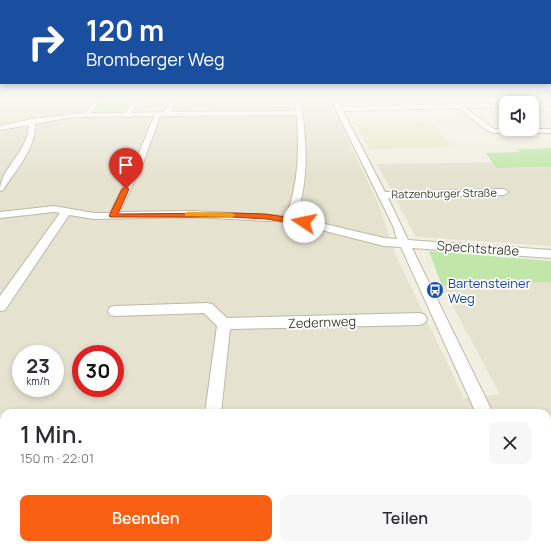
<!DOCTYPE html>
<html lang="de">
<meta charset="utf-8">
<style>
body{margin:0;font-family:Manrope,sans-serif;background:#f7f7f7;color:#2b2b33;height:100vh;display:flex;flex-direction:column;font-size:15px;white-space:nowrap}
*{box-sizing:border-box;margin:0}
p{font-size:13px;color:#7c7c81}
.icon{flex:none;width:22px;height:22px;fill:none;stroke:currentColor;stroke-width:2;stroke-linecap:round;stroke-linejoin:round}
.map{position:relative;flex:1;overflow:hidden}
.details{position:absolute;left:0px;top:409px;width:551px;height:140px;display:flex;flex-direction:column;background:#fff;border-radius:12px 12px 0 0;box-shadow:0 2px 6px #0003}
.details>*{flex:none}
.top-card{position:absolute;left:0px;top:0px;width:551px;height:84px;box-shadow:0 2px 6px #0003;background:#1a4fa0;color:#fff;overflow:hidden}
.controls{position:absolute;left:499px;top:96px;display:grid;gap:8px}
.controls a{display:grid;place-items:center;width:40px;height:40px;border-radius:8px;background:#fff;box-shadow:0 2px 6px #0003;font-size:20px}
.speed{position:absolute;left:12px;top:345px;display:flex;gap:8px;font-size:20px;font-weight:700;text-align:center}
.speed>*{display:grid;place-content:center;width:52px;height:52px;border-radius:50%;background:#fff;box-shadow:0 2px 6px #0003;line-height:1}
.speed small{font-size:10px;font-weight:400}
.speed .limit{border:6px solid #d22;background:#fff;color:#111}
.pin{position:absolute;display:grid;place-items:center;width:34px;height:34px;color:#fff;margin:-41px -17px;border-radius:50% 50% 50% 0;rotate:-45deg;box-shadow:0 0 4px #0007}
.pin .icon{rotate:45deg}
.me{position:absolute;width:44px;margin:-22px;rotate:281deg;stroke-linejoin:round;filter:drop-shadow(0 0 3px #0008)}
.turn{display:flex;align-items:center;gap:14px;height:84px;padding:0 20px;font-size:18px}
.turn .icon{width:52px;height:52px;stroke-width:2.5}
.turn b{display:block;font-size:28px;line-height:34px}
.round{display:grid;place-items:center;flex:none;width:42px;height:42px;border-radius:8px;background:#f7f7f7}
.overview{display:flex;align-items:center;justify-content:space-between;height:68px;padding:0 20px}
h1{font-size:24px;font-weight:600;line-height:30px}
.cta{display:flex;gap:8px;margin-top:auto;padding:8px 20px}
.cta a{flex:1;height:46px;border-radius:8px;background:#f96011;color:#fff;font-size:16px;font-weight:600;line-height:46px;text-align:center}
.cta a+a{background:#f7f7f7;color:#2b2b33}
.map>svg:first-child{display:block}
.residential{fill:#e5e2d0;fill-rule:evenodd}
.education{fill:#ebe8cc}
.green{fill:#c0e6aa}
.parking{fill:#e1e0db}
.lines{fill:none;stroke-linecap:round;stroke-linejoin:round}
.minor-casing{stroke:#bcb9a5;stroke-width:2}
.minor{fill:#fff;fill-rule:evenodd}
.route{fill:#f96011;stroke:#a23e0b}
.slow{fill:#f59e0b}
.labels{text-anchor:middle;dominant-baseline:central;stroke-width:3.5;stroke-linejoin:round;paint-order:stroke}
.far-street-label{font-size:11px;fill:#423f33;stroke:#fff}
.street-label{font-size:13px;fill:#423f33;stroke:#fff}
.transit-label{font-size:13px;fill:#164399;stroke:#fff;text-anchor:start}
</style>
<div class="map">
<svg width="551" height="549" viewBox="0 0 551 549">
<rect width="100%" height="100%" fill="#f1efe2"/>
<g class="residential">
<path d="M0,100H329L378,203L396,256L464,398L500,394L442,286L551,282V549H0ZM21,354H55V388H21ZM81,354H115V388H81ZM4,413H547V545H4Z"/>
<polygon points="493,162 496,168 551,167 551,246 416,237 377,164"/>
</g>
<polygon class="education" points="430,122 453,147 369,149 356,124"/>
<g class="green">
<polygon points="106,100 135,100 129,108 121,111 94,111"/>
<polygon points="551,148 551,167 496,168 486,153 520,152 517,149"/>
<polygon points="429,251 551,261 551,282 442,286"/>
</g>
<polygon class="parking" points="439,545 495,545 497,549 440,549"/>
<g class="lines">
<g class="minor-casing">
<g id="minor">
<path d="M96,100H103L91,113H125L134,100H140L131,113L164,112L171,100H177L171,112L296,111L295,100H301C306,140 310,179 296,217L384,238L397,239L393,226L331,100H337L341,107L506,103V107L466,108L494,129H551V133H493L486,130L459,108L343,111L385,192L504,189L509,192L504,195L388,198L408,240L551,250V258L412,248L493,413H476L401,247L384,246L290,222L192,217L94,219L69,215L5,310L0,311V296L60,213L54,212L0,218V212L54,206L94,213H110L135,163L154,116L72,117L35,124C36,148 16,170 3,190L0,191C0,168 28,152 29,125L0,130V126L32,119L85,113ZM297,115C299,149 299,183 286,216L192,211L120,212L143,163L160,116Z"/>
<polygon points="551,102 551,106 532,107 532,103"/>
<polygon points="207,303 212,304 227,318 420,313 425,315 427,319 425,323 420,325 230,329 221,413 205,413 217,326 204,313 115,316 110,315 108,311 110,307 115,306"/>
<polygon points="547,529 551,531 551,549 540,549 538,545 547,545"/>
<rect x="192" y="545" width="22" height="4"/>
</g>
</g>
<use href="#minor" class="minor"/>
</g>
<linearGradient id="sky" x2="0" y2="1"><stop stop-color="#8ab8eb"/><stop offset="0.56" stop-color="#f9f8f2"/><stop offset="1" stop-color="#f9f8f2" stop-opacity="0"/></linearGradient>
<rect width="551" height="177" fill="url(#sky)"/>
<polygon class="route" points="126,187 129,189 118,214 231,213 266,214 304,220 307,222 304,225 266,219 231,217 110,217 109,216 122,189"/>
<polygon class="slow" points="188,212 232,213 236,215 232,217 185,216 185,213"/>
<defs>
<g id="bus-disc" transform="scale(0.9)"><circle r="9.5" fill="#1a4fb4" stroke="#fff"/><path d="M-5-6H5V4H4V6H2V4H-2V6H-4V4H-5ZM-3.5-4V0h7V-4ZM-3.5 1.2v1.5H-2V1.2ZM2 1.2v1.5H3.5V1.2Z" fill="#fff"/></g>
</defs>
<g fill-rule="evenodd">
<use href="#bus-disc" x="435" y="290"/>
</g>
<g class="labels">
<g class="far-street-label">
<text transform="translate(444 193) rotate(-1)">Ratzenburger Straße</text>
</g>
<g class="street-label">
<text transform="translate(478 248) rotate(4)">Spechtstraße</text>
<text transform="translate(322 322) rotate(-2)">Zedernweg</text>
</g>
<g class="transit-label">
<text x="448" y="283">Bartensteiner<tspan x="448" dy="15">Weg</tspan></text>
</g>
</g>
</svg>
<div class="controls">
<a><svg class="icon" aria-label="sound" viewBox="0 0 24 24"><path d="M4 9h4l5-4v14l-5-4H4zM17 9q2 3 0 6"/></svg></a>
</div>
<div class="speed"><div>23<small>km/h</small></div><div class="limit">30</div></div>
<div class="pin" style="left:126px;top:189px;background:#d93025"><svg class="icon" aria-label="arrive" viewBox="0 0 24 24"><path d="M6 21V4h12l-3 4 3 4H6"/></svg></div>
<svg class="me" style="left:304px;top:222px" viewBox="-20 -20 40 40"><circle r="19" fill="#fff"/><path d="M0-13L10 11 0 6-10 11z" fill="#f96011"/></svg>
<div class="top-card">
<div class="turn"><svg class="icon" aria-label="right" viewBox="0 0 24 24"><path d="M7 20v-9h11M14 6l5 5-5 5"/></svg><div><b>120 m</b>Bromberger Weg</div></div>
</div>
<section class="details">
<div class="overview"><div><h1>1 Min.</h1><p>150 m · 22:01</p></div><a class="round"><svg class="icon" aria-label="close" viewBox="0 0 24 24"><path d="M6 6l12 12M18 6L6 18"/></svg></a></div>
<div class="cta"><a>Beenden</a><a>Teilen</a></div>
</section>
</div>
